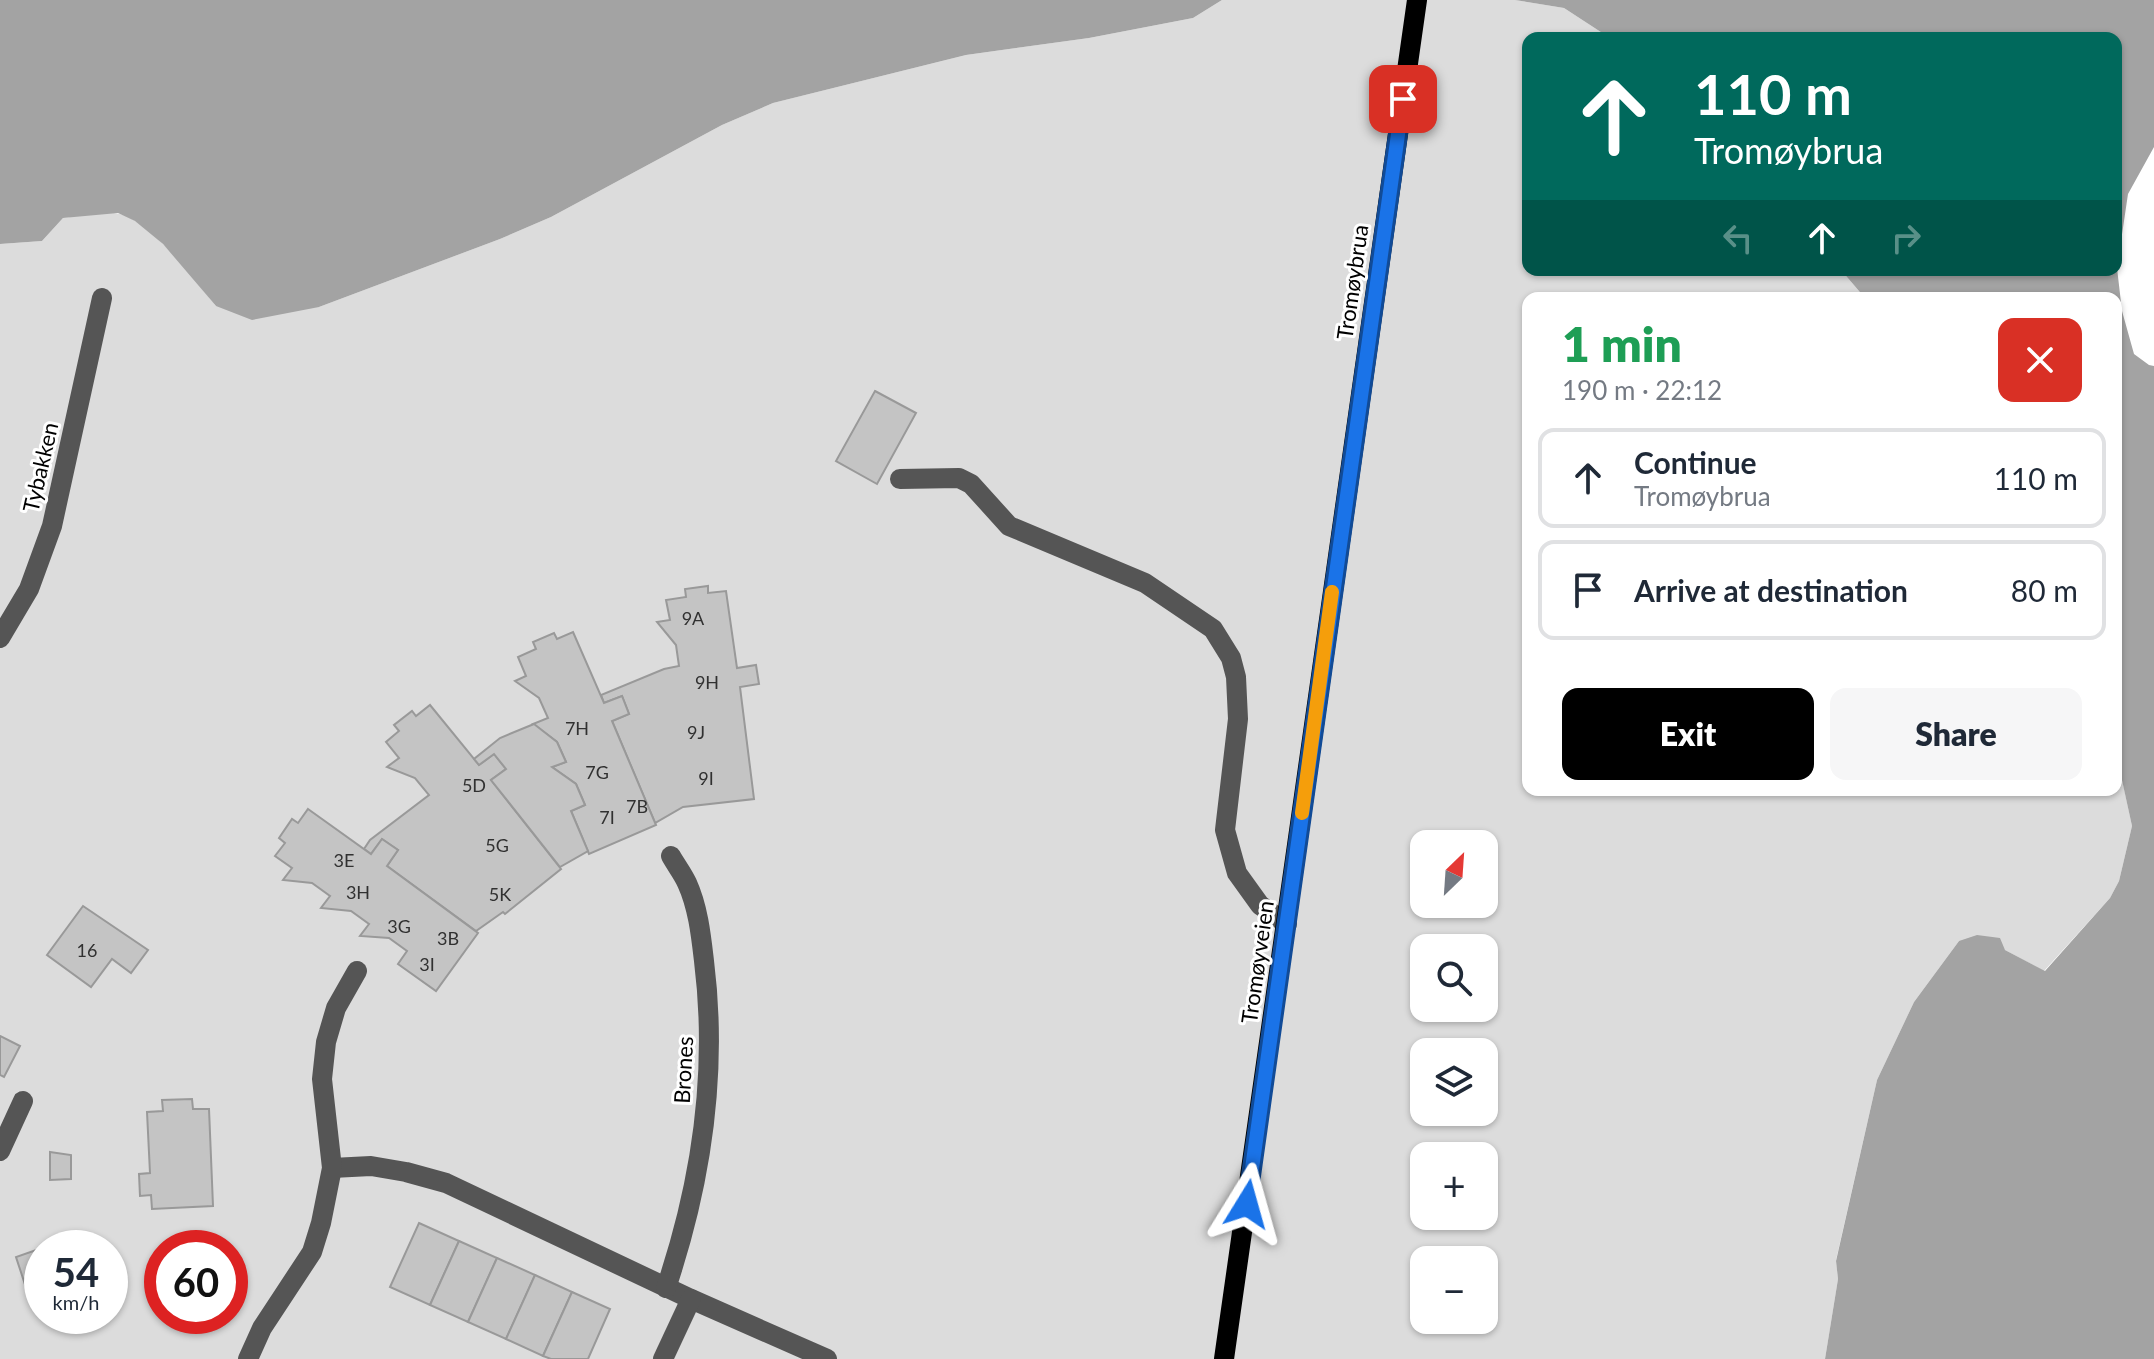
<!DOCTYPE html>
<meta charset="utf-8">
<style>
body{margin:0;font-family:Lato,sans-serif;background:#f6f6f7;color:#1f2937;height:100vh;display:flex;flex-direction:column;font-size:30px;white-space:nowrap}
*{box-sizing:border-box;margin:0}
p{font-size:26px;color:#747a83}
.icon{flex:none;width:44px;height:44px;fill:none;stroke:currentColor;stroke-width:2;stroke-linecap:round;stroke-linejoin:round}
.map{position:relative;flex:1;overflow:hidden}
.drawer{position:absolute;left:1522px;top:292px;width:600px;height:504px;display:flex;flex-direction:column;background:#fff;border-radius:16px;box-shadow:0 2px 6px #0004}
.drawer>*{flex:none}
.top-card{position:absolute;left:1522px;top:32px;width:600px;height:244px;border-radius:16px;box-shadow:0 2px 6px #0004;background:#00695c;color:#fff;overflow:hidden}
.needle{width:52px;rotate:25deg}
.controls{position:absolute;left:1410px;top:830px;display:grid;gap:16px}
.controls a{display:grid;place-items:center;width:88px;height:88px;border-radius:16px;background:#fff;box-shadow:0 2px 6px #0004;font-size:40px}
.speed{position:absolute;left:24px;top:1230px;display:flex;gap:16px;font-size:40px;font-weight:700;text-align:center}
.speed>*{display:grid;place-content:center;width:104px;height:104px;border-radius:50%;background:#fff;box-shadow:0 2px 6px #0004;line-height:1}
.speed small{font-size:20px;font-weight:400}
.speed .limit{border:12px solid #d22;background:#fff;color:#111}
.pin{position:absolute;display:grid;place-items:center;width:68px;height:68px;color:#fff;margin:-34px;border-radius:16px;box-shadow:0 4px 12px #0006}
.me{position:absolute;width:88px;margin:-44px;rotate:8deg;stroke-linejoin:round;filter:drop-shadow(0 0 6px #0008)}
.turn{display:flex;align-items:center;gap:28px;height:168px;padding:0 40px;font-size:36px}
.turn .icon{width:104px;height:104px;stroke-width:2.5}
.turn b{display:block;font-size:56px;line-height:68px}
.lanes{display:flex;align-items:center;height:76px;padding:0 40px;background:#0003;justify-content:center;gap:40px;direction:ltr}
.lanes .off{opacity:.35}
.round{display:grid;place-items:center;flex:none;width:84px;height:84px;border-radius:16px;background:#f6f6f7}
.summary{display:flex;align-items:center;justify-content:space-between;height:136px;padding:0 40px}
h1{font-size:48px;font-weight:800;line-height:60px;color:#1e9e55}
.primary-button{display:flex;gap:16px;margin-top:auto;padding:16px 40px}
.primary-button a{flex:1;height:92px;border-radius:16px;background:#000;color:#fff;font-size:32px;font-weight:800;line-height:92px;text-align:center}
.primary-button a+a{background:#f6f6f7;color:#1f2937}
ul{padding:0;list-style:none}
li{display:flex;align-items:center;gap:24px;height:100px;margin:0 16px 12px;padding:0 24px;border:4px solid #e0e1e3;border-radius:16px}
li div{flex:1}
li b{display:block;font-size:30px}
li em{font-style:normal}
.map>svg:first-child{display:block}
.green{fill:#dcdcdc;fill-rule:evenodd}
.water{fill:#a3a3a3}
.building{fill:#c4c4c4;stroke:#999;stroke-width:2}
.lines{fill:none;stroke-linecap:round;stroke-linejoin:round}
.major-casing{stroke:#dbdbdb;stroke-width:22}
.minor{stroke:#555;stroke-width:20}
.major{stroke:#000;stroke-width:20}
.route-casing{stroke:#114b97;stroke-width:20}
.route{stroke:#1a73e8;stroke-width:14}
.slow{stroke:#f59e0b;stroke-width:14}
.labels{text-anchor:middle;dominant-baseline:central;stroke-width:6;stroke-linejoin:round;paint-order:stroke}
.number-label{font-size:18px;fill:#313131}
.street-label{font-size:22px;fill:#000;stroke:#fff}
</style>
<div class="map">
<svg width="2154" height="1359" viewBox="0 0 2154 1359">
<rect width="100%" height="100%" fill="#fff"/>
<path class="green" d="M1222,0H1515L1564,8L1610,38H1528V270H1841L1865,298H1528V790H2116V765L2120,770L2132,826L2119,881L2110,898L2044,971L2005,950L1959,941L1914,1002L1877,1080L1836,1260L1838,1279L1825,1359H0V244L42,241L63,218C79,216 104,210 120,214C153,223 194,280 216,306L319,307L500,239L551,217L722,125L773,103L966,55L1089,38L1193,18ZM1424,844H1484V904H1424ZM1424,948H1484V1008H1424ZM1424,1052H1484V1112H1424ZM1424,1156H1484V1216H1424ZM42,1248H110V1316H42ZM162,1248H230V1316H162ZM1424,1260H1484V1320H1424Z"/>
<g class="water">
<polygon points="0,0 1222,0 1193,18 1089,38 966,55 773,103 722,125 551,217 500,239 319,307 252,320 216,306 163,244 135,221 118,213 63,218 42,241 0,244"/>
<polygon points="1515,0 2154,0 2154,147 2128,194 2117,268 2122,311 2134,354 2149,365 2154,366 2154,1359 1825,1359 1838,1279 1836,1261 1877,1080 1914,1002 1959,941 1977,935 2000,938 2005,950 2045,971 2110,898 2119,881 2132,826 2120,771 2116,765 2116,298 1865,298 1841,270 2116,270 2116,38 1610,38 1564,8"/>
</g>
<g class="building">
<polygon points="875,391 916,413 877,484 836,461"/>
<polygon points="708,586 708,593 726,591 737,668 756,665 759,684 740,687 754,799 683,807 655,823 612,721 629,714 622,696 604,703 601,695 664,669 679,666 676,645 657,622 670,620 666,600 686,597 685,589"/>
<polygon points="573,632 604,703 622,696 629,714 612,721 656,825 589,854 571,811 585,805 576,784 552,767 566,762 557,742 533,724 548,718 539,698 515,681 526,676 518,657 536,649 533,642 554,633 557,639"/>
<polygon points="430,705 479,765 494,754 506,769 491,780 561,869 505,914 503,912 476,931 387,866 398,850 382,839 371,854 364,849 370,840 429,795 415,778 387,767 399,758 386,742 399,731 394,725 412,711 416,716"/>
<polygon points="534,724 557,742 566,762 552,767 576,784 585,805 571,811 588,851 560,867 491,780 506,769 494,754 479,765 474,759 500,738"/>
<polygon points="308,809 371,854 382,839 398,850 387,866 478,933 436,991 398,964 407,951 389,938 360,936 369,924 351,911 321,908 330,896 312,883 283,880 292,868 275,856 285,843 279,838 292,819 298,823"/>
<polygon points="83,906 148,950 131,973 112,959 91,987 47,955"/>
<polygon points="0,1036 20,1046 4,1077 0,1075"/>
<polygon points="192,1099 193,1109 209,1109 213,1206 152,1209 151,1195 140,1196 139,1174 150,1173 147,1112 163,1111 162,1100"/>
<polygon points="50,1152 71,1155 71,1179 50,1180"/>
<polygon points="419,1223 459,1241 430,1305 390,1287"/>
<polygon points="459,1241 497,1258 468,1322 430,1305"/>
<polygon points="42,1248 42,1303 32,1306 16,1257"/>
<polygon points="497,1258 535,1275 506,1339 468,1322"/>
<polygon points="535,1275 572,1292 543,1356 506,1339"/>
<polygon points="572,1292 610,1309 588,1359 551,1359 543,1356"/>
</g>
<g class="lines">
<g class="major-casing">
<polyline id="major" points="1224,1359 1417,0"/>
</g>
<g class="minor">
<polyline points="900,479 959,478 971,484 1009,526 1145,583 1213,629 1231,658 1236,677 1238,719 1225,830 1237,873 1260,905 1287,924"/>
<polyline points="0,638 29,589 52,526 102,298"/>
<polyline points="0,1151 23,1101"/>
<polyline points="332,1168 371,1166 406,1172 446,1183 691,1299 827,1359"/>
<path d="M666,1288C702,1181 718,1073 704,961C701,935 698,907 687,883C683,874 676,865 671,856"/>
<polyline points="248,1359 262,1328 312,1252 321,1223 332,1168 322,1079 326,1042 336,1008 357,971"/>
<polyline points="663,1359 691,1299"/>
</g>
<use href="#major" class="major"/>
</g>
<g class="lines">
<g class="route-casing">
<polyline id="route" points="1247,1204 1403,99"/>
</g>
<use href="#route" class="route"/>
<polyline class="slow" points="1302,813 1332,592"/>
</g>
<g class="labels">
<g class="number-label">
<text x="693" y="618">9A</text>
<text x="707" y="682">9H</text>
<text x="577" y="728">7H</text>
<text x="696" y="732">9J</text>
<text x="597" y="772">7G</text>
<text x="706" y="778">9I</text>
<text x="474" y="785">5D</text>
<text x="637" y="806">7B</text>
<text x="607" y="817">7I</text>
<text x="497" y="845">5G</text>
<text x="344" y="860">3E</text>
<text x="358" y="892">3H</text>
<text x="500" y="894">5K</text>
<text x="399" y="926">3G</text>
<text x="448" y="938">3B</text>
<text x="87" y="950">16</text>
<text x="427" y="964">3I</text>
</g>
<g class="street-label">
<text transform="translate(1352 282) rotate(-82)">Tromøybrua</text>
<text transform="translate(40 467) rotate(-77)">Tybakken</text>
<text transform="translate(1257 962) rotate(-82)">Tromøyveien</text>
<text transform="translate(683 1070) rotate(-87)">Brones</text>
</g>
</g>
</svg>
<div class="controls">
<a><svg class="needle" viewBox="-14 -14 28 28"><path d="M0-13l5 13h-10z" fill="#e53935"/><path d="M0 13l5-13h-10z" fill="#747a83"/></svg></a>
<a><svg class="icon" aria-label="search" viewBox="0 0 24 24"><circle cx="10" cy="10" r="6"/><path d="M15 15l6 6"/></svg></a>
<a><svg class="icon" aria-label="layers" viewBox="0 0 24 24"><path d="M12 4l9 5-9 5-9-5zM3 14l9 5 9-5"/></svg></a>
<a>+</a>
<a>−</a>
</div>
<div class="speed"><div>54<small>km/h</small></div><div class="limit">60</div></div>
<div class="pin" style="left:1403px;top:99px;background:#d93025"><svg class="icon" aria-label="arrive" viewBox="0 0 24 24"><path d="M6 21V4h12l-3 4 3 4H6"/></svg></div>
<svg class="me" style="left:1247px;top:1204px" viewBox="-20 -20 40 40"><path d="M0-17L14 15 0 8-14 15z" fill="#1a73e8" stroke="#fff" stroke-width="4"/></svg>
<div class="top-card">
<div class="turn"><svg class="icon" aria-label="ahead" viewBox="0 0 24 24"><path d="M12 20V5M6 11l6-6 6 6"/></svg><div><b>110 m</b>Tromøybrua</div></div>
<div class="lanes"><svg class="icon off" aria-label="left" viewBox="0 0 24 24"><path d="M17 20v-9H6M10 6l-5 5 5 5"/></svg><svg class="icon" aria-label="ahead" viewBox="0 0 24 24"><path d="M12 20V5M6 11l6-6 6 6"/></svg><svg class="icon off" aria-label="right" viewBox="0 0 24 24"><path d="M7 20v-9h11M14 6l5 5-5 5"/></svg></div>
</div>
<section class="drawer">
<div class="summary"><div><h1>1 min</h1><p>190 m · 22:12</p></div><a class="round" style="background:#d93025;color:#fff"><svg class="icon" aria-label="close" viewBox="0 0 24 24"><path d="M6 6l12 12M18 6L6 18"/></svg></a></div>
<ul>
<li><svg class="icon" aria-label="ahead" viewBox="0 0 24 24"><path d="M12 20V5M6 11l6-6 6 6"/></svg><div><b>Continue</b><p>Tromøybrua</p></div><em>110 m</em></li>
<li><svg class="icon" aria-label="arrive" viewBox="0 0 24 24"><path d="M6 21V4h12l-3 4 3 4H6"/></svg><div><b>Arrive at destination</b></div><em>80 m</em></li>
</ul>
<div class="primary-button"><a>Exit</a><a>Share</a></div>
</section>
</div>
